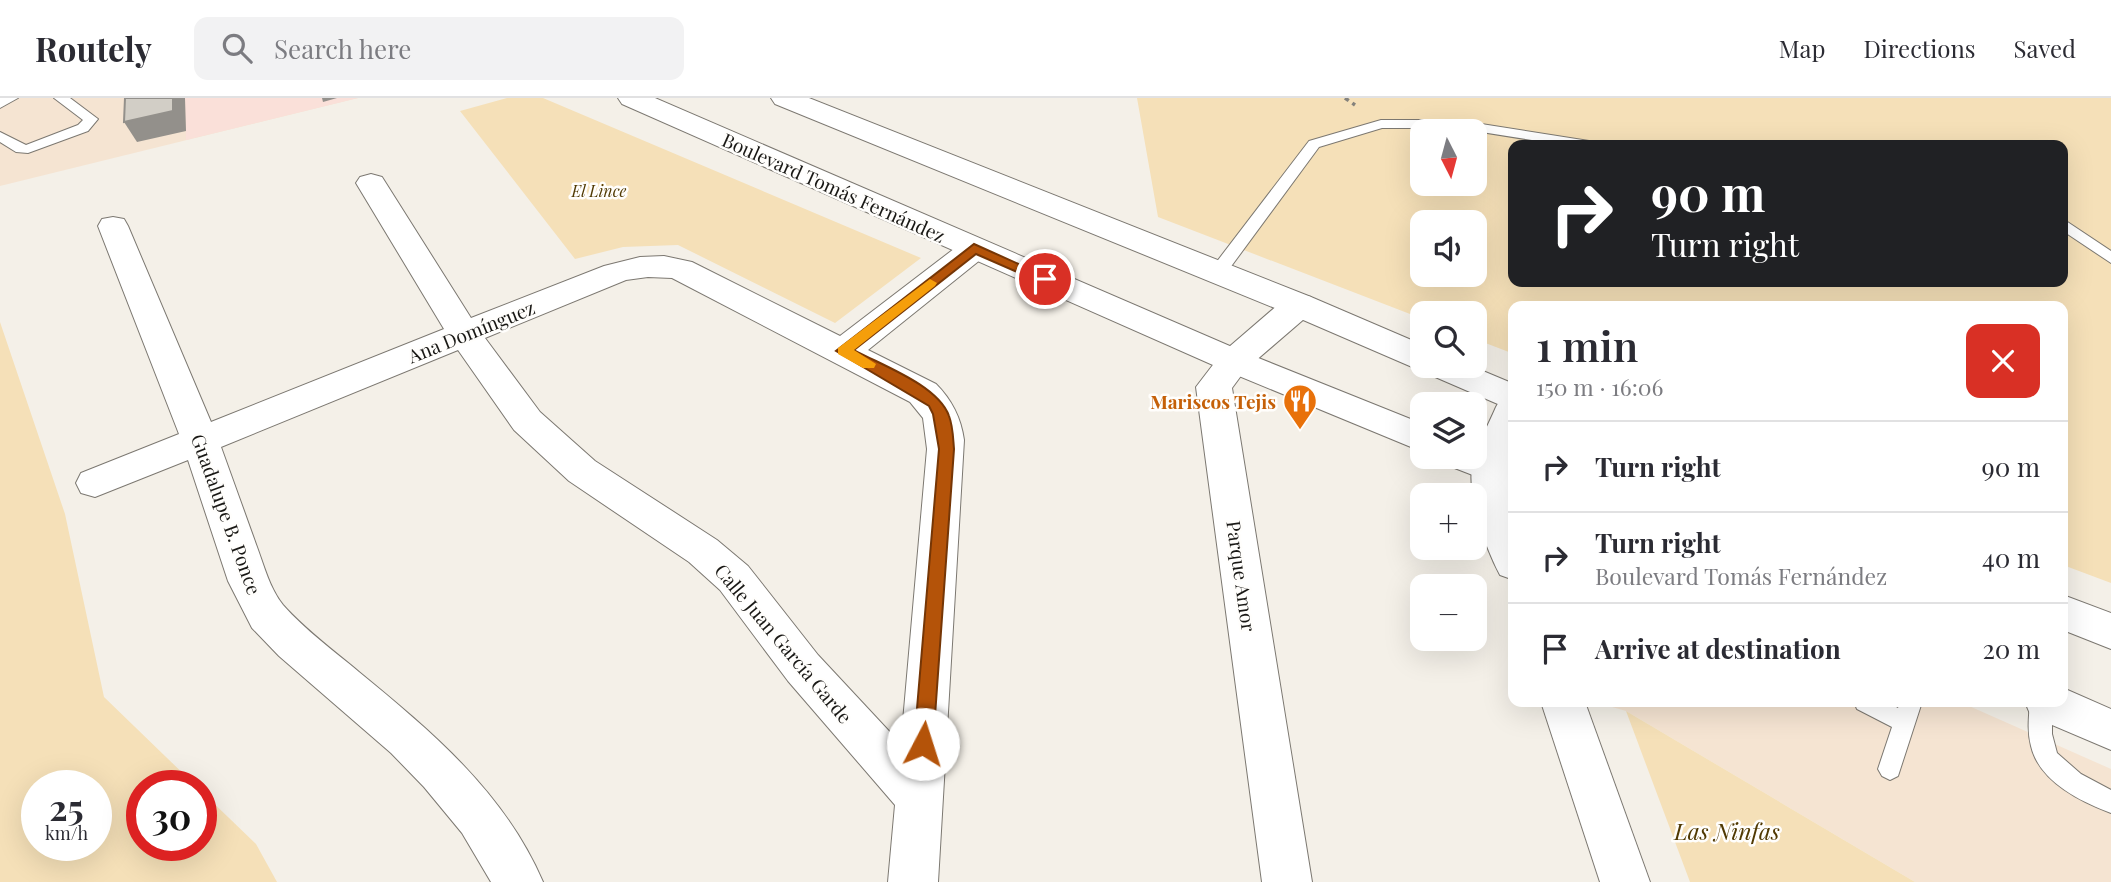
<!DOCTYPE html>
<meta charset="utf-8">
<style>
body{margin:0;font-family:"Playfair Display",serif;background:#f2f2f3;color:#2b2b33;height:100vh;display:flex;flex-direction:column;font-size:26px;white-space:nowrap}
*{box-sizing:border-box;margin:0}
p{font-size:23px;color:#7c7c81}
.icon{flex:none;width:38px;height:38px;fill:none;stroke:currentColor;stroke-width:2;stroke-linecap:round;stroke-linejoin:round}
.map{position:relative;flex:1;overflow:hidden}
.details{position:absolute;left:1508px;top:203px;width:560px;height:406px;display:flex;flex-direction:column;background:#fff;border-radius:14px;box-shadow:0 7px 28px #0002}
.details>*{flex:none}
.hud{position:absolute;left:1508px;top:42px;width:560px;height:147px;border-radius:14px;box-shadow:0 7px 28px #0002;background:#202124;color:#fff;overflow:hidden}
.needle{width:46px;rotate:174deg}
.fabs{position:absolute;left:1410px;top:21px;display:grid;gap:14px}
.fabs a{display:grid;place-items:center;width:77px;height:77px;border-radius:14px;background:#fff;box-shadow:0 7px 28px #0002;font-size:35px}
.speed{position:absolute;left:21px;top:672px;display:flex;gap:14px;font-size:35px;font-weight:700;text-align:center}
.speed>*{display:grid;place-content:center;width:91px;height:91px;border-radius:50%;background:#fff;box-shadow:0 7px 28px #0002;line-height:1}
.speed small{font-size:18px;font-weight:400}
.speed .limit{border:10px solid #d22;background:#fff;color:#111}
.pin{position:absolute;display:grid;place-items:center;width:60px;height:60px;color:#fff;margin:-30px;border:4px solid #fff;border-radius:50%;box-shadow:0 2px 7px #0007}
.me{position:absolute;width:77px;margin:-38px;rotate:5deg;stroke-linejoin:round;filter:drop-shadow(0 0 5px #0008)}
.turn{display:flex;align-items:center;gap:24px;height:147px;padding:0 28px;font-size:32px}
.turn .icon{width:91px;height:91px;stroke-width:2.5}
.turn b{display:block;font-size:49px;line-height:60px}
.round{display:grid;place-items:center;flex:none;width:74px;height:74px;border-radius:14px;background:#f2f2f3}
.headline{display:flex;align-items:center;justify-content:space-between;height:119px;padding:0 28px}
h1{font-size:42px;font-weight:600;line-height:52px}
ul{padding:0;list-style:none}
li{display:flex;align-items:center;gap:21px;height:91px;padding:0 28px;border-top:2px solid #e1e1e2}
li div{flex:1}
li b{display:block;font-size:26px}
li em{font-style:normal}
header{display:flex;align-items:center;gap:42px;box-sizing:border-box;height:98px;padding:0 35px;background:#fff;border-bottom:2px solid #e1e1e2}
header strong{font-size:33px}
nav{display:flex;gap:38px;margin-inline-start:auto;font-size:24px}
.search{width:490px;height:63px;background:#f2f2f3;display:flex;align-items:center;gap:18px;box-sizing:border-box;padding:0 24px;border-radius:14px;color:#7c7c81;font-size:26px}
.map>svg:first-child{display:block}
.commercial{fill:#f5e4d2}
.education{fill:#fae0d9}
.green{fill:#f5e0b8;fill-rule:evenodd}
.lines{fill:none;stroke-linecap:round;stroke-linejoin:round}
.service-casing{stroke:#7c7871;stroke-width:2}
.minor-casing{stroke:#7c7871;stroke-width:2}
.secondary-casing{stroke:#7c7871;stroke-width:2}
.path{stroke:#84827c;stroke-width:3.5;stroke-dasharray:4.5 4.5;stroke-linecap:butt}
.service{fill:#fff;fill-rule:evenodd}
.minor{fill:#fff;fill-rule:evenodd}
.secondary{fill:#fff;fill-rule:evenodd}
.shaded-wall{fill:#93908b}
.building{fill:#d2cec6;stroke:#93908b;stroke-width:2}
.route{fill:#b45309;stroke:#753606;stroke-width:2}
.slow{fill:#f59e0b}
.labels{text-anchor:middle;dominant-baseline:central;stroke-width:5;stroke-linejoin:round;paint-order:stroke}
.far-park-label{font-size:16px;font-style:italic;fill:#503902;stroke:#fffefc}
.street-label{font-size:19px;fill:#191815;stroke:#fffefc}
.food-label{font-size:19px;font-weight:bold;fill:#c56008;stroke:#fffefc;text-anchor:end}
.near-park-label{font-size:23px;font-style:italic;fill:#503902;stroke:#fffefc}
</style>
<header>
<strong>Routely</strong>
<div class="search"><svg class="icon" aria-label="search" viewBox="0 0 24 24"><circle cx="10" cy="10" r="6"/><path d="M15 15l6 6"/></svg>Search here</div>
<nav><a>Map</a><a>Directions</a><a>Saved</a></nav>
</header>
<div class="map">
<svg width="2111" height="784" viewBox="0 0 2111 784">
<rect width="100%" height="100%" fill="#f4f0e8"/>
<g class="commercial">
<polygon points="0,0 358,0 0,88"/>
<polygon points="1595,604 1960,604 2111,671 2111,784 1915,784 1626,613"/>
</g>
<polygon class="education" points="185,0 358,0 186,42"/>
<g class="green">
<polygon points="507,0 543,0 921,160 835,225 678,147 623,149 575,161 460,13"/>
<path d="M1137,0H2111V485L2063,467V208H1514V256L1475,241V215H1423V221L1158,119ZM1423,33H1475V86H1423ZM1514,47H2063V184H1514ZM1423,124H1475V177H1423Z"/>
<path d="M0,224L65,416L104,599L196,688H142V747H201V693L256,746L277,784H0ZM37,688H96V747H37Z"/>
<polygon points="1626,613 1915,784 1690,784"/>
</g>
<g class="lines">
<g class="service-casing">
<g id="service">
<polygon points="0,0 18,0 0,10"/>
<polygon points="54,0 70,0 98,21 88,33 28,55 16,54 0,44 0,34 26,47 78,27 83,22"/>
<polygon points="1381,22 1456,22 1589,43 1596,47 1563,47 1456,30 1382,30 1319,49 1224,178 1212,178 1210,174 1212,170 1309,43"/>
<polygon points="2063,121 2111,153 2111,165 2063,133"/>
<polygon points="1854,604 1886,604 1898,610 1900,604 1922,604 1898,678 1890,682 1882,678 1878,671 1892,629 1857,611"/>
<path d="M2030,604H2052V636L2057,655L2081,676L2111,692V715C2079,703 2039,683 2031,648C2027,633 2029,618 2030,604Z"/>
</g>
</g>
<g class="minor-casing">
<g id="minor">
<path d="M371,76L382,79L471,220L604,168L640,159L664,158L692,164L840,238L963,144L974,141L985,144L990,151L985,158L868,252L936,286C952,302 961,320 964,342L938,784H888L895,707L788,583L720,492L689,464L569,383L514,332L458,252L221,349C233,382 245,416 257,449C264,468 270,491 283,507C305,532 334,553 359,574C432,634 505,695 543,784H491L462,735L424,689L391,655L279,558L252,530L228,483L188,362L95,399L81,395L76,385L81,375L179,336L98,128L102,121L113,119L124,121L128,128L211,324L444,231L356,85L360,79ZM648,179L672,180L910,304L923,320L927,351L901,646L818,557L748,468L717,442L595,363L540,314L485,240L626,182Z"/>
<polygon points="1299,196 1311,199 1316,207 1311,215 1246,271 1232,290 1312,784 1262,784 1196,289 1222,255 1287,199"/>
<path d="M1514,296V359L1510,369L1514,411V482L1500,477C1485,449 1468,399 1472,370C1475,350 1488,328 1496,309L1501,300Z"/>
<polygon points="1541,604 1585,604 1650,784 1600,784"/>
</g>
</g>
<g class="secondary-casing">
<g id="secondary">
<polygon points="618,0 655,0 1246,255 1423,326 1423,354 1222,271 622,6"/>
<polygon points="771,0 809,0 1311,199 1423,247 1423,268 1471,268 1514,286 1514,313 1287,215 775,6"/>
<polygon points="1475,348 1514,363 1514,393 1452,369 1446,359 1475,359"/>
<polygon points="2063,497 2111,515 2111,551 2063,532"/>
<polygon points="2063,590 2111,611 2111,652 2031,618 2025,604 2063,604"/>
</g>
</g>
<polyline class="path" points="1345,0 1355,7"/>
<use href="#service" class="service"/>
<use href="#minor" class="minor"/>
<use href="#secondary" class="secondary"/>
</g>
<g class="shaded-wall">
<polygon points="173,0 185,0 186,33 137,44 124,24"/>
<polygon points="322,0 337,0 323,4"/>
</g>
<polygon class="building" points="125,0 173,0 173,13 124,24"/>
<path class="route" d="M974,146L1052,181L1050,184H1040L976,156L854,252C881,267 938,287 949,318C953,328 953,340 954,351L933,646L930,652L923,655L917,652L914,646L939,351L933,316L929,308L836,253Z"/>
<polygon class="slow" points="930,181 937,185 935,188 854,252 876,266 874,270 863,270 838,256 838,250"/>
<defs>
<g id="restaurant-pin" transform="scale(1.75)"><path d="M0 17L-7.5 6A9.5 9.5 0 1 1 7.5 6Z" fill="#e8710a" stroke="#fffefc"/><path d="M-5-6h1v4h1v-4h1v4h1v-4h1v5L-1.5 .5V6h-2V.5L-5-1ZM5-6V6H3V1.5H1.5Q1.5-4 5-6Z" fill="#fff"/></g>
</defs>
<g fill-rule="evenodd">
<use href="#restaurant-pin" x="1300" y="303"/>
</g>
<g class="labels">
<g class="far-park-label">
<text x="599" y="92">El Lince</text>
</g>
<g class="street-label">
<text transform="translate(834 89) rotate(24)">Boulevard Tomás Fernández</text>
<text transform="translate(471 233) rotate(-22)">Ana Domínguez</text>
<text transform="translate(227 416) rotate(70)">Guadalupe B. Ponce</text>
<text transform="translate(1242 478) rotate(82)">Parque Amor</text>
<text transform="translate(784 545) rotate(50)">Calle Juan García Garde</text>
</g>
<g class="food-label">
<text x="1276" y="303">Mariscos Tejis</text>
</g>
<g class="near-park-label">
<text x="1727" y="732">Las Ninfas</text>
</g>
</g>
</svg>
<div class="fabs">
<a><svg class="needle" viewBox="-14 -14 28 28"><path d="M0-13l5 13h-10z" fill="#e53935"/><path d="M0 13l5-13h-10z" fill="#7c7c81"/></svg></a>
<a><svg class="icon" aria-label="sound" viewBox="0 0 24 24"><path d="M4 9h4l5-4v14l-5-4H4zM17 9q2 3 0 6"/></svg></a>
<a><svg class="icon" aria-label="search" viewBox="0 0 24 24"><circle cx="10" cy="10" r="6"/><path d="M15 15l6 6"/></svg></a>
<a><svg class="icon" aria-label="layers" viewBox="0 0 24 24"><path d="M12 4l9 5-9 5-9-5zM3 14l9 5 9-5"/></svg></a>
<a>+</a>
<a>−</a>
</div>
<div class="speed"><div>25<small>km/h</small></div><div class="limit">30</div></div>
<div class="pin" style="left:1045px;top:181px;background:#d93025"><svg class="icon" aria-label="arrive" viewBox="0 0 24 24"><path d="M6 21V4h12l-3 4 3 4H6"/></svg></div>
<svg class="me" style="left:923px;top:646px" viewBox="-20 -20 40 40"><circle r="19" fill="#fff"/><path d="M0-13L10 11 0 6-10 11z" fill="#b45309"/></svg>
<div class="hud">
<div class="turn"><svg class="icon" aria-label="right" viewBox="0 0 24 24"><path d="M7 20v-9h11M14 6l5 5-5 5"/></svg><div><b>90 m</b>Turn right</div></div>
</div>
<section class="details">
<div class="headline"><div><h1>1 min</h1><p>150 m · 16:06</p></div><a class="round" style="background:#d93025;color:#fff"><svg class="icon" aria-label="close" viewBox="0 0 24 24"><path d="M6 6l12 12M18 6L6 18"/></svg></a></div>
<ul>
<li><svg class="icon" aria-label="right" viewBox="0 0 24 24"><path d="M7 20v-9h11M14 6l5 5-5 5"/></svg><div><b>Turn right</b></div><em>90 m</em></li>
<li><svg class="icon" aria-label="right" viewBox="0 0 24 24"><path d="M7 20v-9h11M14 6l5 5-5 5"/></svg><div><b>Turn right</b><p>Boulevard Tomás Fernández</p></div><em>40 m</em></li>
<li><svg class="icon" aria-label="arrive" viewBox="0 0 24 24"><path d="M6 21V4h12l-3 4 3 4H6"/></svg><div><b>Arrive at destination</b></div><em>20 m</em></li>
</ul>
</section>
</div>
